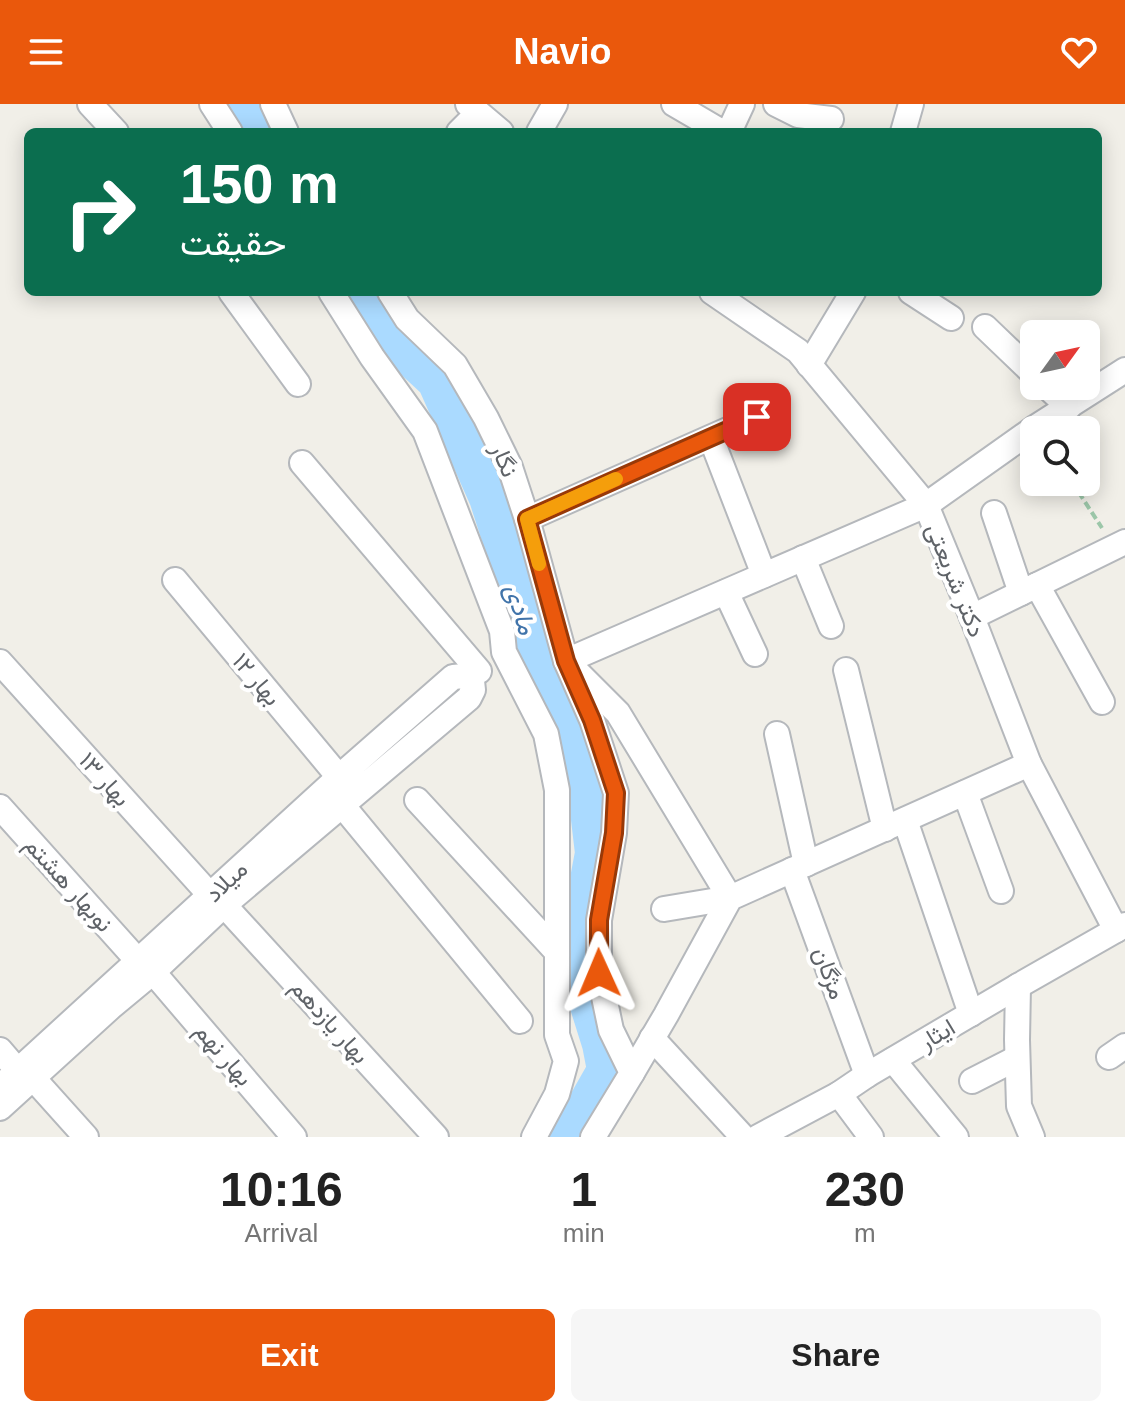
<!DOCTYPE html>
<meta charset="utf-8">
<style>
body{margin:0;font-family:Helvetica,Vazirmatn,sans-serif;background:#f6f6f6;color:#222;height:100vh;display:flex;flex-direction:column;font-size:30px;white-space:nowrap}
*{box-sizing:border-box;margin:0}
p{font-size:26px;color:#767676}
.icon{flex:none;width:44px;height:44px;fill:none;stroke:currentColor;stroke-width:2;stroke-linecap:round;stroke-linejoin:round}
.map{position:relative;height:1033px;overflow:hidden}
.side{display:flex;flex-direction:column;background:#fff;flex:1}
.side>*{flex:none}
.guide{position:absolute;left:24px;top:24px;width:1078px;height:168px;border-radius:12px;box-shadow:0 4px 20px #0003;background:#0b6e4f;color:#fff;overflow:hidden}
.needle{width:52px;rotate:57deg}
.fabs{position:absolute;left:1020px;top:216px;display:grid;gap:16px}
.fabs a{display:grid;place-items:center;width:80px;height:80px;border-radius:12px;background:#fff;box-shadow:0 4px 20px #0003;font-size:40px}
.pin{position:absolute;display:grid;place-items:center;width:68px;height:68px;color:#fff;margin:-34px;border-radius:16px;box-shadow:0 4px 12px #0006}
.me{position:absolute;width:88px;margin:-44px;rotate:359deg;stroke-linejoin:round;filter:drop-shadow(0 0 6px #0008)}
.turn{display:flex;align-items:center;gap:28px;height:168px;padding:0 24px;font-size:36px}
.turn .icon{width:104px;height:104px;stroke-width:2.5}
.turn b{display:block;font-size:56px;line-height:68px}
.eta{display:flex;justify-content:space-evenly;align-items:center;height:136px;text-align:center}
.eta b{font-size:48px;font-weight:700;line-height:56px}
.cta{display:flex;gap:16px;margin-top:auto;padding:16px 24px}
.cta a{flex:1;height:92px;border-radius:12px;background:#ea580c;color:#fff;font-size:32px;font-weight:700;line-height:92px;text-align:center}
.cta a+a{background:#f6f6f6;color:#222}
header{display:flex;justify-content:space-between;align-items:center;height:104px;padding:0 24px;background:#ea580c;color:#fff;font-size:36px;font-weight:700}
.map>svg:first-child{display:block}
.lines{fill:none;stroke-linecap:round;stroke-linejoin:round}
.river{stroke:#aadaff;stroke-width:38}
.minor-casing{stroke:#b5b8bc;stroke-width:28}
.path{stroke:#9cc7a9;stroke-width:4;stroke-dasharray:8 4;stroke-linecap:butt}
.minor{stroke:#fff;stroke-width:24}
.route-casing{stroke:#983908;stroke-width:20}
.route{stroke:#ea580c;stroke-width:14}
.slow{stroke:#f59e0b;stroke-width:14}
.labels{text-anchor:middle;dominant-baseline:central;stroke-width:8;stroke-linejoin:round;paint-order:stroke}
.street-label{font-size:24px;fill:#5f6368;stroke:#fff}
.water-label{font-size:26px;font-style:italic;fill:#4174aa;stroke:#fff}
</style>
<header><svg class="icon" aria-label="menu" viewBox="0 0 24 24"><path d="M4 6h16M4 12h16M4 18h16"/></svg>Navio<svg class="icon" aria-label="heart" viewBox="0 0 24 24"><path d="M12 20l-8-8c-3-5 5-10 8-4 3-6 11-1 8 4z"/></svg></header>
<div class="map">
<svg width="1125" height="1033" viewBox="0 0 1125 1033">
<rect width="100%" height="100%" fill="#f1efe8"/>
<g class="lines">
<g class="river">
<polyline points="247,0 265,28"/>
<polyline points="355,188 383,228 436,277 488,394 508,456 528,534 556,584 584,664 594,749 579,829 580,873 601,940 606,966 568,1033"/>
</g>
<g class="minor-casing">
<g id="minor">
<polyline points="90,0 116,28"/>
<polyline points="212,0 230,28"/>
<polyline points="273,0 286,28"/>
<polyline points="468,0 501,28"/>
<polyline points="674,0 722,28"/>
<polyline points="776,0 798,11 831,15"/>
<polyline points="459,28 478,9"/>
<polyline points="539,28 555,0"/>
<polyline points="729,28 742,0"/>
<polyline points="903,28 911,0"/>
<polyline points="231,188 298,280"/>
<polyline points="331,188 372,253 425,327 502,527 504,548 546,630 557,686 557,931 566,957 557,990 534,1033"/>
<polyline points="390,188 407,215 455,261 486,314 510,363 527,415 566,557 592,616 616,689 614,729 599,816 599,869 611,926 632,969 593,1033"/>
<polyline points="712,188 798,247 926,401 972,513 1029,660 1116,826"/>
<polyline points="911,188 951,214"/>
<polyline points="985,223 1034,270"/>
<polyline points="809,261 853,188"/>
<polyline points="1046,282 1069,303"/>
<polyline points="711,334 764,471"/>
<polyline points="302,359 479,567"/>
<polyline points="994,409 1021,489"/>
<polyline points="527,415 757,313"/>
<polyline points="803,454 831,522"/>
<polyline points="175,476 339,673"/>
<polyline points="1037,481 1102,598"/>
<polyline points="726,488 755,550"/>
<polyline points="972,513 1125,438"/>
<polyline points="0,558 210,791"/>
<polyline points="846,566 885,725"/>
<polyline points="777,630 806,760"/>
<polyline points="965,689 1001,787"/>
<polyline points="417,696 557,848"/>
<polyline points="342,701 520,917"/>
<polyline points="0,703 139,858"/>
<polyline points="905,716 971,910"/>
<polyline points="792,766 867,971"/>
<polyline points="224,801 436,1033"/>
<polyline points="664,805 730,794 618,609 566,557 926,401 1036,323 1125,266"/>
<polyline points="153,868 294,1033"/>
<polyline points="1018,882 1017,936 1019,1002 1032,1033"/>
<polyline points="652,934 743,1033"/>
<polyline points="0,946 18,967"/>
<polyline points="1109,953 1125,942"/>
<polyline points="893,956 956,1033"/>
<polyline points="632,969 666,911 730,794 1029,660"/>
<polyline points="33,974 86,1033"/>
<polyline points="972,977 1017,954"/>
<polyline points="0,983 339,673 453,573 465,572 472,577 473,586 469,594 224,801 153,868 112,902 0,1004"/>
<polyline points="839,990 871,1033"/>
<polyline points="758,1033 839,990 867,971 1018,882 1125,821"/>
</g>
</g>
<polyline class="path" points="1072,378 1102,424"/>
<use href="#minor" class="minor"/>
</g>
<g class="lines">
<g class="route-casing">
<polyline id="route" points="599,869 599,816 614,729 616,689 592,616 566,557 527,415 757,313"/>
</g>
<use href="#route" class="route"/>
<polyline class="slow" points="539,460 527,415 616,375"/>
</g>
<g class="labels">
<g class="street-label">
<text transform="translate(505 356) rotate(67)">نگار</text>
<text transform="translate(956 476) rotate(68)">دکتر شریعتی</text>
<text transform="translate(257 575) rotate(50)">بهار ۱۲</text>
<text transform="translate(105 675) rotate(48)">بهار ۱۳</text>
<text transform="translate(226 777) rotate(-43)">میلاد</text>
<text transform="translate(69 780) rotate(48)">نوبهار هشتم</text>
<text transform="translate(830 869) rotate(70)">مژگان</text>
<text transform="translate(330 917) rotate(48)">بهار یازدهم</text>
<text transform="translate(937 930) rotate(-31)">ایثار</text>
<text transform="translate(224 950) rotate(49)">بهار نهم</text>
</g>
<g class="water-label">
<text transform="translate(521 505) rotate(73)">مادی</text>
</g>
</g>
</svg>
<div class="fabs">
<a><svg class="needle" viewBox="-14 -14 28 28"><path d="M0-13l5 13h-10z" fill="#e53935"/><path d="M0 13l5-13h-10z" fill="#767676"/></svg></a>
<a><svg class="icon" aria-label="search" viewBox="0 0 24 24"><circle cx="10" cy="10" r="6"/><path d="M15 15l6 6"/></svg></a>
</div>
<div class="pin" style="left:757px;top:313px;background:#d93025"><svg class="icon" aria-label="arrive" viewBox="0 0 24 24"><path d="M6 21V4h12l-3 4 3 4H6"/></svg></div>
<svg class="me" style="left:599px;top:869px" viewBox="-20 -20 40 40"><path d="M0-17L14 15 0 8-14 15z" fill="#ea580c" stroke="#fff" stroke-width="4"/></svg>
<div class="guide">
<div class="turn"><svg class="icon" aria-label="right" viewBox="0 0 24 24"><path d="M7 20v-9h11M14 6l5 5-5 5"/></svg><div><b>150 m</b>حقیقت</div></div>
</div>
</div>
<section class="side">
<div class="eta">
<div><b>10:16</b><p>Arrival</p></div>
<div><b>1</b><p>min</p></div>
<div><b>230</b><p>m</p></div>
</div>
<div class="cta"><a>Exit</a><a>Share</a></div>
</section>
